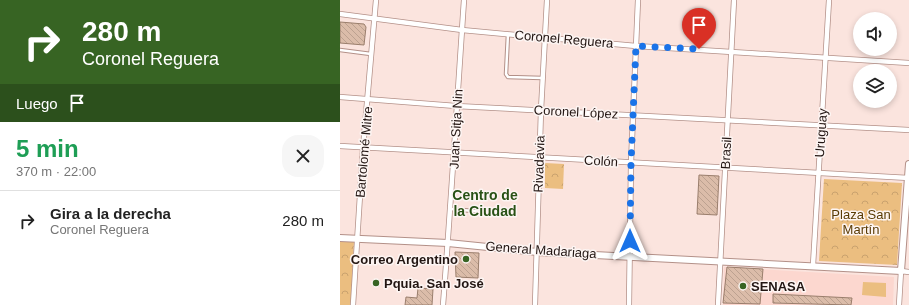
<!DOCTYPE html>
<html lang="es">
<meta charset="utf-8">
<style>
body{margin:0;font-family:Helvetica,sans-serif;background:#f6f6f6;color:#222;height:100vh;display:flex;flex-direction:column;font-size:15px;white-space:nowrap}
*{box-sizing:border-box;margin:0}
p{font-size:13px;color:#767676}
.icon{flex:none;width:22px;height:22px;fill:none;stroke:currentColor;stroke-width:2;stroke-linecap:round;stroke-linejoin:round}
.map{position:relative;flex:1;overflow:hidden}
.drawer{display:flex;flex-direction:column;background:#fff;width:340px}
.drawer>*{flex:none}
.guide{background:#376423;color:#fff;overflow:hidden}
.buttons{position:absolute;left:513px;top:12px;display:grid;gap:8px}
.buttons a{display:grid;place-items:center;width:44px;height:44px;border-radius:50%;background:#fff;box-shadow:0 2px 6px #0003;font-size:20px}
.pin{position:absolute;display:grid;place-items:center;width:34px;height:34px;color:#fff;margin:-41px -17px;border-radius:50% 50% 50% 0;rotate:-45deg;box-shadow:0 0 4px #0007}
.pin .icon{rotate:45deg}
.me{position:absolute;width:44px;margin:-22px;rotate:0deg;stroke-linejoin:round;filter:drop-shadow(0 0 3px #0008)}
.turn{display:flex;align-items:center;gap:14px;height:84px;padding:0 16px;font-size:18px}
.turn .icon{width:52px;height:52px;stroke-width:2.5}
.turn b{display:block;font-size:28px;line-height:34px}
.then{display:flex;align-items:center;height:38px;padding:0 16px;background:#0003;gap:8px;font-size:15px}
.round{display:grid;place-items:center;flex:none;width:42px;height:42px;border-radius:16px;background:#f6f6f6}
.headline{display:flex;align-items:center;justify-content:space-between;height:68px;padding:0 16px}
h1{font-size:24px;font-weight:700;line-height:30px;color:#1e9e55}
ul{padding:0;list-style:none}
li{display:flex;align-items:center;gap:12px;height:60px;padding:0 16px;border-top:1px solid #e0e0e0}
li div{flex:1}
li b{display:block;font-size:15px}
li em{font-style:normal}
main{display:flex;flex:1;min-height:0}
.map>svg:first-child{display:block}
.built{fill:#fcd7cf}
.park{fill:url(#park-crowns)}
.garden{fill:#ebbe80}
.building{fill:url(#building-back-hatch);stroke:#9a7e6c}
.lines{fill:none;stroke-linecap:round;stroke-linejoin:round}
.service-casing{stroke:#b39088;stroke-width:4.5}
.minor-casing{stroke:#b39088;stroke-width:6}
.tertiary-casing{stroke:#b39088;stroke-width:8}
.service{stroke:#fff;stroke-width:2.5}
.minor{stroke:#fff;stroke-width:4.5}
.tertiary{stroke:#fff;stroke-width:6}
.route{stroke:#1a73e8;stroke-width:7;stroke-dasharray:0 12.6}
.poi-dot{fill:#376423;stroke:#fdf5f3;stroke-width:1.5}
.labels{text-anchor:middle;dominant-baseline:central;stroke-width:3;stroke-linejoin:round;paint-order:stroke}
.street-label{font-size:13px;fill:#221512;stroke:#fdf5f3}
.park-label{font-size:13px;fill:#5a3b04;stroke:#fdf5f3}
.poi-label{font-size:13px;font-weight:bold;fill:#221512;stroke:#fdf5f3;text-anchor:start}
.neighbourhood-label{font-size:14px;font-weight:bold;fill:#285115;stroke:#fdf5f3}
</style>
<main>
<section class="drawer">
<div class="guide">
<div class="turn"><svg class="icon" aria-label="right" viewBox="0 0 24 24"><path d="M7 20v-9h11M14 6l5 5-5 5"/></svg><div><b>280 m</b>Coronel Reguera</div></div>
<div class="then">Luego<svg class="icon" aria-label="arrive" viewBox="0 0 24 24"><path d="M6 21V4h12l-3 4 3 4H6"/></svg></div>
</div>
<div class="headline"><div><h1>5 min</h1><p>370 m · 22:00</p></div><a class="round"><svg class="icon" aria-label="close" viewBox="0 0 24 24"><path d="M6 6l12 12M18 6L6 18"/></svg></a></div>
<ul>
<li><svg class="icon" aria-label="right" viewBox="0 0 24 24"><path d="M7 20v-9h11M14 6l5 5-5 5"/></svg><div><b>Gira a la derecha</b><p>Coronel Reguera</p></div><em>280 m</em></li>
</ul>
</section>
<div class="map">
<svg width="569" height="305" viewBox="0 0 569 305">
<defs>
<pattern id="park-crowns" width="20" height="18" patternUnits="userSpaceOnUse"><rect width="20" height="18" fill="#ebbe80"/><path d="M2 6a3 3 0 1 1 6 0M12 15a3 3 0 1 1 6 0" fill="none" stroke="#c9a26e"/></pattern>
<pattern id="building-back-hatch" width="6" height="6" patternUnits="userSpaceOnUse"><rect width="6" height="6" fill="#dbbca9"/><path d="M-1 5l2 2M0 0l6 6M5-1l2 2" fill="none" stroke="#bca190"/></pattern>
</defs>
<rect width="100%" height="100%" fill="#fbe4de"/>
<polygon class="built" points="384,267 554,277 553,305 383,305"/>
<g class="park">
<polygon points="205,163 224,164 223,189 205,188"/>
<polygon points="484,179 562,183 557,265 479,261"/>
<polygon points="0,240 14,241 11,305 0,305"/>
</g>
<polygon class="garden" points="523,282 546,283 546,297 522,295"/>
<g class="building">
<polygon points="0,22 24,24 26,27 24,45 0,43"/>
<polygon points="359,175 379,176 377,215 357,214"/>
<polygon points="115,252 139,253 138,278 116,277"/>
<polygon points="387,267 423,269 420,304 383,303"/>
<polygon points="78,288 93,289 92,305 65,305 66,297 77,298"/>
<polygon points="433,294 512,298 511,305 433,303"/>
</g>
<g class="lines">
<g class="service-casing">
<g id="service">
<polyline points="168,34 166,74 168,77 202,78"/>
<polyline points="0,50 31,54"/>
<polyline points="111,209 145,212"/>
</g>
</g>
<g class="minor-casing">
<g id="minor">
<polyline points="0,14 122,30 296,46 569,63"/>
<polyline points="0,97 116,106 569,130"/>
<polyline points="0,146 569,178"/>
<polyline points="473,265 489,0"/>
<polyline points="13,305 23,148 36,0"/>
<path d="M103,305C111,203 117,102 124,0"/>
<polyline points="195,305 201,110 207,0"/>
<polyline points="289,305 291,163 298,0"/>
<polyline points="378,305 394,0"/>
<polyline points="559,305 561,271 569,272"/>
</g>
</g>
<g class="tertiary-casing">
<polyline id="tertiary" points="0,238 108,243 197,252 561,271 569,164"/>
</g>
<use href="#service" class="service"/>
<use href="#minor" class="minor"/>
<use href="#tertiary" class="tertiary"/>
</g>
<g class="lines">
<polyline class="route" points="290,241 291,163 296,46 359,49"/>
</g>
<g class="poi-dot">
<circle cx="126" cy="259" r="4"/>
<circle cx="36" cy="283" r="4"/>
<circle cx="403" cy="286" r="4"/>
</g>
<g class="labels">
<g class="street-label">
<text transform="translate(224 39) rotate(5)">Coronel Reguera</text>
<text transform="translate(236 112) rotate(3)">Coronel López</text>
<text transform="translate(116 129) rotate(-87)">Juan Sitja Nin</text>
<text transform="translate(481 133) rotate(-86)">Uruguay</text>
<text transform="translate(24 152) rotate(-85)">Bartolomé Mitre</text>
<text transform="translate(386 153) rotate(-87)">Brasil</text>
<text transform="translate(261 161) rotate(3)">Colón</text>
<text transform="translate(199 164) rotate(-88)">Rivadavia</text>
<text transform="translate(201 250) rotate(4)">General Madariaga</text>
</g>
<g class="park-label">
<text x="521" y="214">Plaza San<tspan x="521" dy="15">Martín</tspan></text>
</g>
<g class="poi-label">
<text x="118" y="259" text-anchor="end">Correo Argentino</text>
<text x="44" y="283">Pquia. San José</text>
<text x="411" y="286">SENASA</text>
</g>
<g class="neighbourhood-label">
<text x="145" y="195">Centro de<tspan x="145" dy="16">la Ciudad</tspan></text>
</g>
</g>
</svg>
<div class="buttons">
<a><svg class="icon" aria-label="sound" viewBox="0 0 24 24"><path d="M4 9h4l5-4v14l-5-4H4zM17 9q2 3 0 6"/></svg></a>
<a><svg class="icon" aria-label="layers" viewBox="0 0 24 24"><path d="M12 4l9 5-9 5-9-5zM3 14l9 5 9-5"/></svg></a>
</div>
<div class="pin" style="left:359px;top:49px;background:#d93025"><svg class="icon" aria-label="arrive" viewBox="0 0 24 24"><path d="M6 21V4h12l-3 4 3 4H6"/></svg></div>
<svg class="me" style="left:290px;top:241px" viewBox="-20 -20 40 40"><path d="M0-17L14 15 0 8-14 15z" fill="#1a73e8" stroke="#fff" stroke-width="4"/></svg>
</div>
</main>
